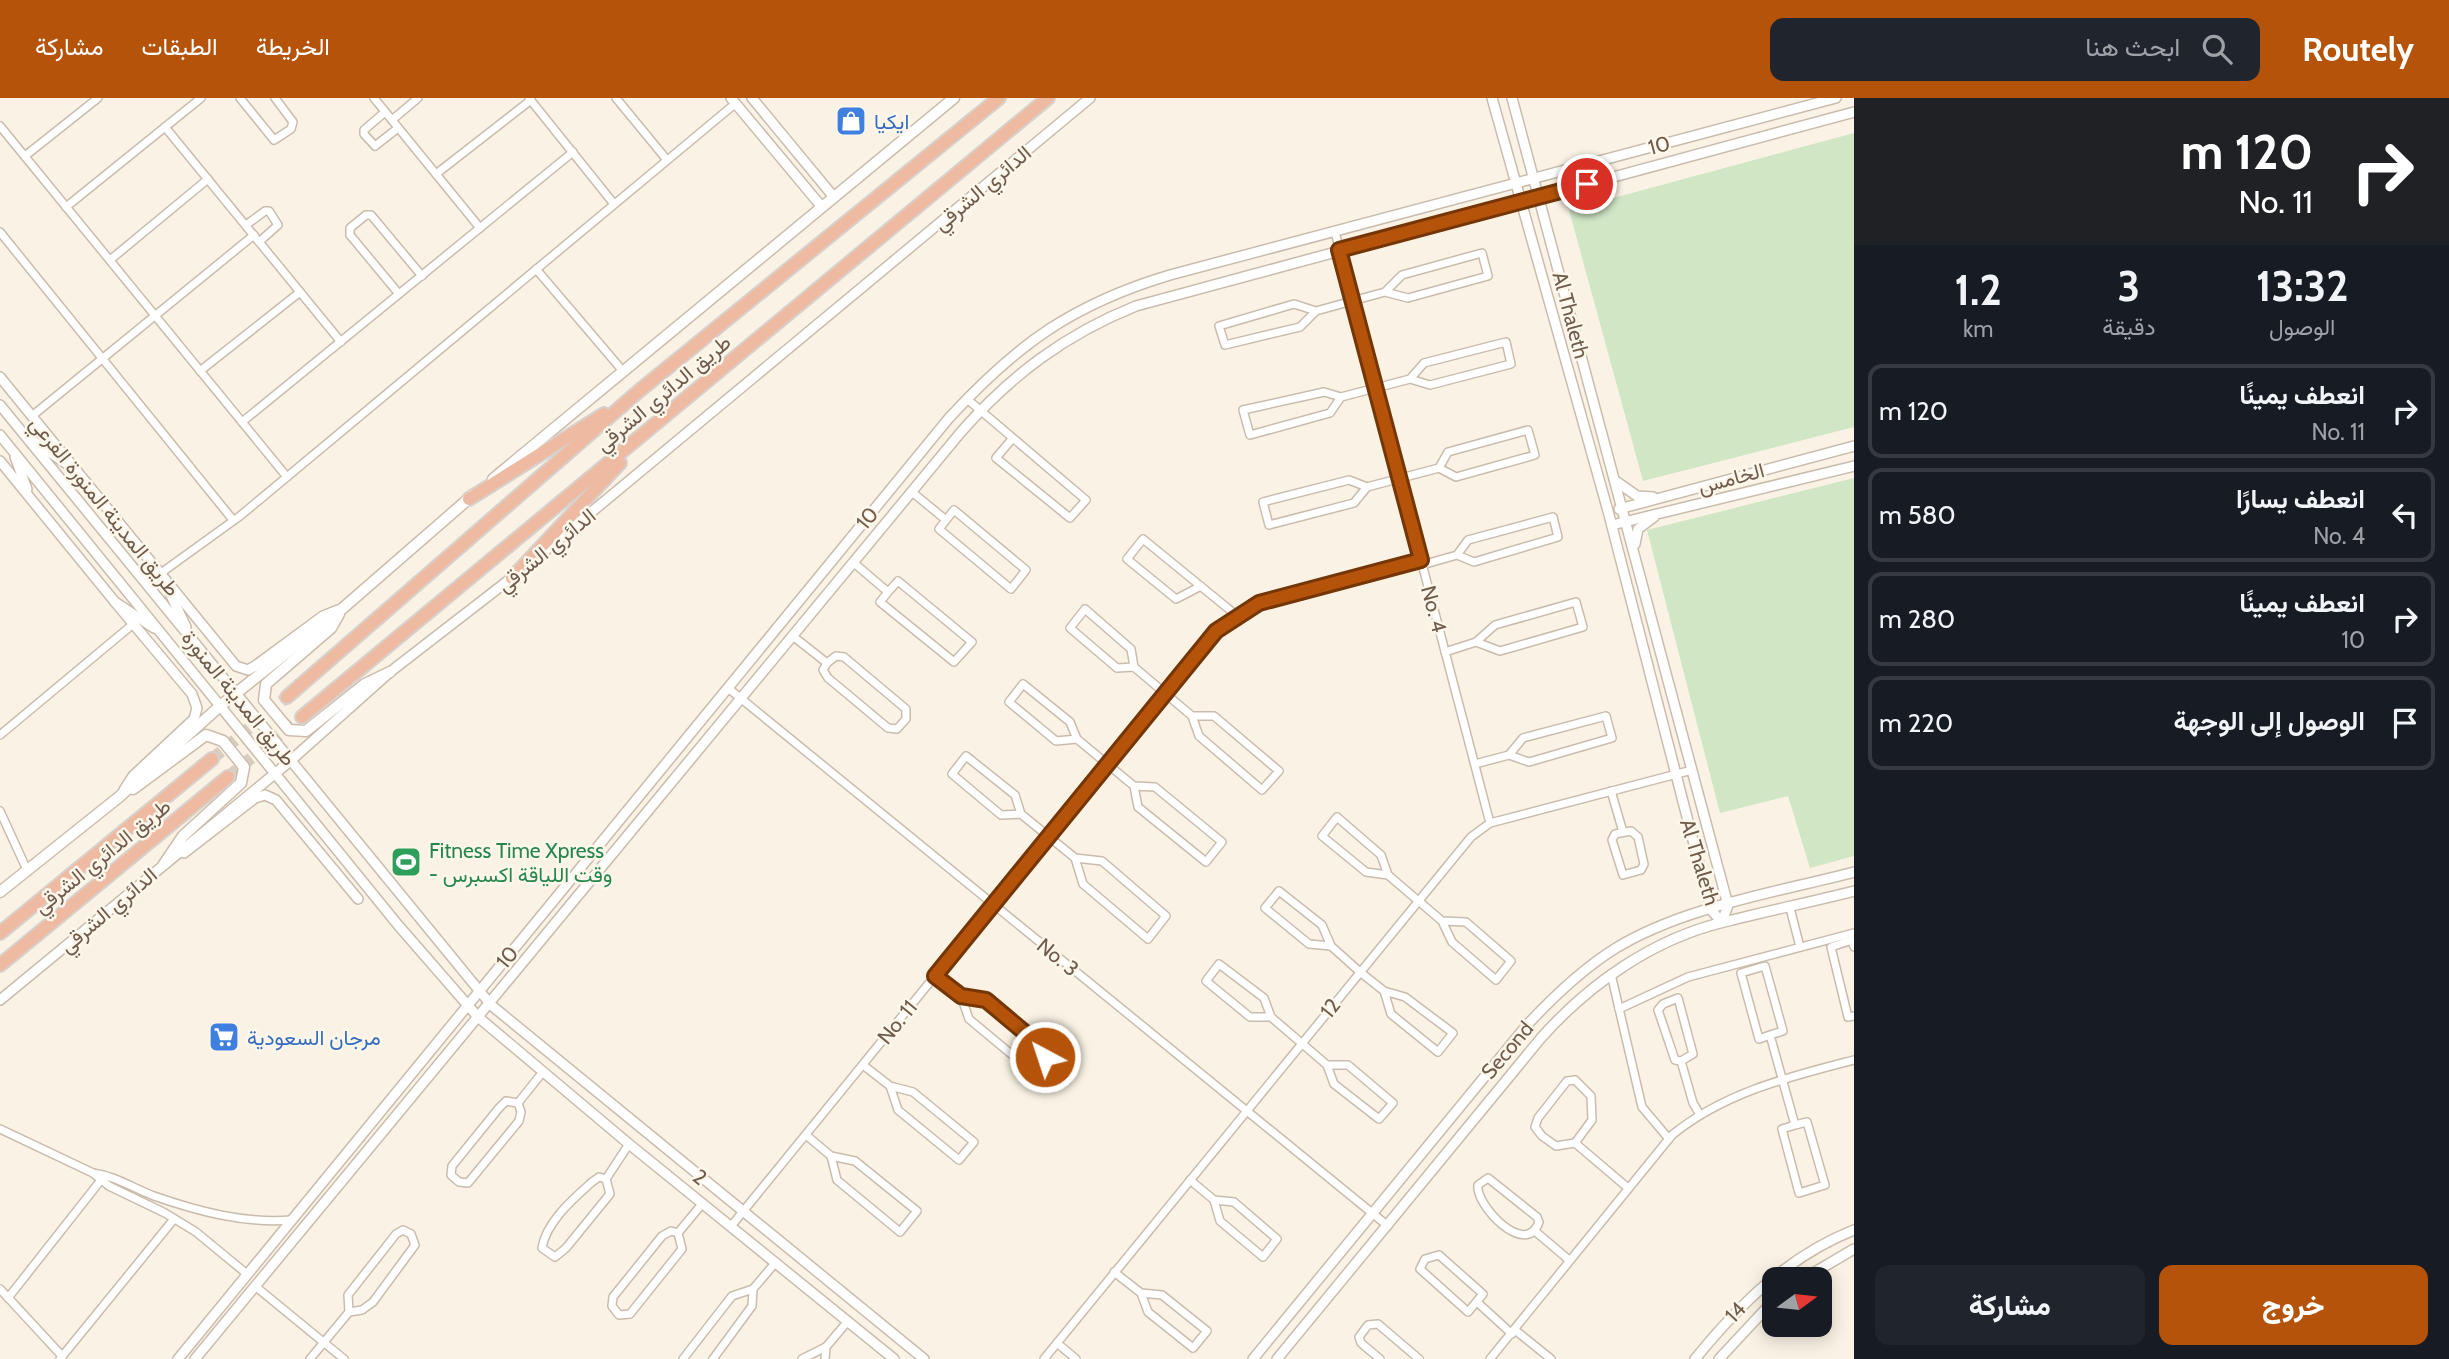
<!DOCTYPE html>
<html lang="ar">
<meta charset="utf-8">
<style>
body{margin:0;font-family:Cabin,Vazirmatn,sans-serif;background:#20242c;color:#f1f3f6;direction:rtl;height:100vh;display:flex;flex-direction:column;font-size:26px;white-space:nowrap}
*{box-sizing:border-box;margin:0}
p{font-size:23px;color:#9ea1a6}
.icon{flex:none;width:38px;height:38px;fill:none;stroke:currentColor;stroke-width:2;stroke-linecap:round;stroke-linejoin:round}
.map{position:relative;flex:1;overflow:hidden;direction:ltr}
.sheet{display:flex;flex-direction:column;background:#171b24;width:595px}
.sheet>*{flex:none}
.guide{background:#202124;color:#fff;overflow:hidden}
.needle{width:46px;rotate:75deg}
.fabs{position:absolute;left:1762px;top:1169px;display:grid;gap:14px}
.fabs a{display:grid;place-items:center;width:70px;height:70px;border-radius:14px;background:#171b24;box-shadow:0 4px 18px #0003;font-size:35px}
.pin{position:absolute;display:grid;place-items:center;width:60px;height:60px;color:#fff;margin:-30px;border:4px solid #fff;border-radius:50%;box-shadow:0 2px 7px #0007}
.me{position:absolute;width:77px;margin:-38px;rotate:320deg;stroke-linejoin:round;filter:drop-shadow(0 0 5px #0008)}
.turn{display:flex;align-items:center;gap:24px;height:147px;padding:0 21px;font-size:32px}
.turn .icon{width:91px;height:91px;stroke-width:2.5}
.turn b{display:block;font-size:49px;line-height:60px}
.eta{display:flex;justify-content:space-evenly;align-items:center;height:119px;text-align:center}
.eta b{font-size:42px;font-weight:800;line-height:49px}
.primary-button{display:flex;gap:14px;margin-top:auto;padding:14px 21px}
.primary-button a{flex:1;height:80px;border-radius:14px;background:#b45309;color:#fff;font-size:28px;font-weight:800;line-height:80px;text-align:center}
.primary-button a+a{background:#20242c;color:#f1f3f6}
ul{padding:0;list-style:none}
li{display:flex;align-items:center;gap:21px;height:94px;margin:0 14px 10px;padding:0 7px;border:4px solid #363941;border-radius:14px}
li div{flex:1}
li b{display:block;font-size:26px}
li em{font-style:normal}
header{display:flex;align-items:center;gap:42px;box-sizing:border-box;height:98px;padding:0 35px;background:#b45309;color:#fff}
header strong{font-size:33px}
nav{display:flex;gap:38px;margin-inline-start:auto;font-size:24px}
.search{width:490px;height:63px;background:#20242c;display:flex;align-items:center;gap:18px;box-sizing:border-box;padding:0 24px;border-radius:14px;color:#9ea1a6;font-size:26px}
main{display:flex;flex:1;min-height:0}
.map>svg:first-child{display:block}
.green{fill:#d0e6c5}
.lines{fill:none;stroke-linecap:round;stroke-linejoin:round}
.motorway-tunnel{stroke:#d8cdbf;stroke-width:12;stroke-dasharray:12 6;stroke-linecap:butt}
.minor-casing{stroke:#cabcac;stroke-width:10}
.tertiary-casing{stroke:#cabcac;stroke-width:12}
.secondary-casing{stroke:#cdbcab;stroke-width:13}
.motorway-casing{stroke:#d7d1cd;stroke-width:16}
.minor{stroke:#fff;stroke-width:7}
.tertiary{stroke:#fff;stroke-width:9}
.secondary{stroke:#fff;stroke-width:10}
.motorway{stroke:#eebba2;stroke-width:12}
.route-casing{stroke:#753606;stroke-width:18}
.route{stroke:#b45309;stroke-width:12}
.labels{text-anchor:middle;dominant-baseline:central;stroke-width:5;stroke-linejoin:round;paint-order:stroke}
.shop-label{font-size:21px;fill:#366cbe;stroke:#fdf7eb;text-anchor:start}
.street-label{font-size:21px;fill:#705c4d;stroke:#fdf7eb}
.leisure-label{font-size:21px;fill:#27864d;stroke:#fdf7eb;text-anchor:start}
</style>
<header>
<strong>Routely</strong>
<div class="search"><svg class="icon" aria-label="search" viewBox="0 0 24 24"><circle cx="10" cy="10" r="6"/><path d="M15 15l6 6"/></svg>ابحث هنا</div>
<nav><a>الخريطة</a><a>الطبقات</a><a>مشاركة</a></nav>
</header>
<main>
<section class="sheet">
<div class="guide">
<div class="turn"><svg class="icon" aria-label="right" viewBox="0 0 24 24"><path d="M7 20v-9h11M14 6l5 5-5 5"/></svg><div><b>120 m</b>No. 11</div></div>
</div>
<div class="eta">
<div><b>13:32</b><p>الوصول</p></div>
<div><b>3</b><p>دقيقة</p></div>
<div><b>1.2</b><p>km</p></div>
</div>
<ul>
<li><svg class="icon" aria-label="right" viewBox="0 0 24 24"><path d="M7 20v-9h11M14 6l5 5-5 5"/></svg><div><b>انعطف يمينًا</b><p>No. 11</p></div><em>120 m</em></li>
<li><svg class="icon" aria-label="left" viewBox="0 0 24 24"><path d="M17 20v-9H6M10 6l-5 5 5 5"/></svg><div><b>انعطف يسارًا</b><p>No. 4</p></div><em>580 m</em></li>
<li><svg class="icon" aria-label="right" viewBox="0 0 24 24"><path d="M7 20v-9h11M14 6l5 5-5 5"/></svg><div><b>انعطف يمينًا</b><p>10</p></div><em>280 m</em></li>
<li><svg class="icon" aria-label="arrive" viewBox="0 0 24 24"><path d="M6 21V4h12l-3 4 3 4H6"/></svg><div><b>الوصول إلى الوجهة</b></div><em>220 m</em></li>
</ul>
<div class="primary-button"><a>خروج</a><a>مشاركة</a></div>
</section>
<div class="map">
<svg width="1854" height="1261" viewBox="0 0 1854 1261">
<rect width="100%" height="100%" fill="#faf3e5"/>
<g class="green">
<polygon points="1854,35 1854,329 1643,383 1569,112"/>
<polygon points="1854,380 1854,758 1810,770 1788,698 1720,715 1647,432"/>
</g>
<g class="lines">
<g class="motorway-tunnel">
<polyline points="212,661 287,599"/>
<polyline points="228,679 302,619"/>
</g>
<g class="minor-casing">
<g id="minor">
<polyline points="240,0 274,42 291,31 293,24 275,0"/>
<polyline points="374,0 480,130"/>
<polyline points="529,0 614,106"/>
<polyline points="616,0 667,62"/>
<polyline points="385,14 364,32 364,36 375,48 398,30"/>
<polyline points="392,22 418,0"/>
<polyline points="0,28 287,379"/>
<polyline points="165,29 341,244"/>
<polyline points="25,58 98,0"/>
<polyline points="436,76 531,2"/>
<polyline points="66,109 201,0"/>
<polyline points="246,127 265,113 269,113 278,127 259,144"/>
<polyline points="0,134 233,422"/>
<polyline points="1335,134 1490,725"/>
<polyline points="110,162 208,81"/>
<polyline points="536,171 622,272"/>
<polyline points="399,196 350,137 350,130 366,117 371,117 422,178"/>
<polyline points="1316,213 1294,206 1219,228 1225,247 1300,229 1316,213 1385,194 1402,177 1482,155 1488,178 1408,200 1385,194"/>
<polyline points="200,273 300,194"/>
<polyline points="1341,299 1324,294 1243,312 1250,337 1330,315 1341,299 1410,281 1424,265 1506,244 1511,266 1430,287 1410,281"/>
<polyline points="967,301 1086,402 1070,420 996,360 1012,341"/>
<polyline points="32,318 254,137"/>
<polyline points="242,324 573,54"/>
<polyline points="1367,389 1349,382 1263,404 1269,427 1354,405 1367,389 1439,370 1448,354 1528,332 1535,357 1456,379 1439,370"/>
<polyline points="912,394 946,422 939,431 1011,491 1026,472 954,412 946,422"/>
<polyline points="854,465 888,494 880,504 954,564 972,544 898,483 888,494"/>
<polyline points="1422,467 1457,457 1468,442 1553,419 1558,439 1474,464 1457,457"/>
<polyline points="161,475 240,418 736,5"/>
<polyline points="1201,488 1176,501 1127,461 1143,441 1236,517"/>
<polyline points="794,539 827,565 823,572 828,580 888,630 897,631 906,621 906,611 844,559 836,558 827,565"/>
<polyline points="1445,554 1476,544 1495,527 1576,504 1583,529 1500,553 1476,544"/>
<polyline points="1134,569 1117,570 1070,530 1085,511 1131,551 1134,569 1192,618 1214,618 1279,673 1262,692 1199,638 1192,618"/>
<polyline points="728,590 1388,1128"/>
<polyline points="0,637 132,527"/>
<polyline points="1077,641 1056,643 1009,604 1023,586 1070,624 1077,641 1134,688 1155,689 1222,744 1206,764 1138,709 1134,688"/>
<polyline points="1475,666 1509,657 1529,664 1612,640 1606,618 1523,640 1509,657"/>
<polyline points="1611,693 1623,734"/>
<polyline points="0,713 27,772"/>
<polyline points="1021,716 1001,717 952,676 966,658 1015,697 1021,716 1075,760 1102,763 1166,818 1148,841 1083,786 1075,760"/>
<polygon points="1631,733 1638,739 1644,766 1641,772 1623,777 1612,742 1615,736"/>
<polyline points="1388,777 1366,774 1322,738 1337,719 1381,757 1388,777 1442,823 1452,844 1496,882 1511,863 1466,824 1442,823"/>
<polyline points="1790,810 1800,849"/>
<polyline points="1331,848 1309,846 1265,810 1279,793 1322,827 1331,848 1360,874 1384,893 1405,899 1453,935 1438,954 1391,916 1384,893"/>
<polyline points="1854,849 1852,842 1831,849 1848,919 1854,918"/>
<polyline points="1611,876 1642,1009 1669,1041"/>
<polyline points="935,878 961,898 986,902 1042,949 1045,959 1038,969 1028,970 969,921 961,898"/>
<polyline points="1619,911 1688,879 1854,835"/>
<polyline points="1271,919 1250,919 1206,883 1219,866 1264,900 1271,919 1327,967 1334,986 1379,1021 1393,1005 1348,967 1327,967"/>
<polyline points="1770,937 1783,933 1765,868 1741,875 1759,941 1770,937 1795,1027 1782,1031 1799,1095 1825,1087 1807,1024 1795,1027"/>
<polyline points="1681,963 1693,956 1678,900 1663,906 1658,912 1675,962 1681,963 1693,1005 1699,1015"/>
<polyline points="863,967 890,988 913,994 974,1044 959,1062 898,1012 890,988"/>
<polygon points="1575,982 1591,998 1592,1022 1575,1045 1556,1048 1542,1038 1535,1029 1538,1020 1567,983"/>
<polyline points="518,1005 521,1014 519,1023 468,1085 459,1084 451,1077 452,1068 499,1010 506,1003 518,1005 542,975"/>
<polyline points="0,1031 93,1075 109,1088 165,1115 196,1134 247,1176"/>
<polyline points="806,1037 831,1058 855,1063 917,1113 900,1134 837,1082 831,1058"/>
<polyline points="1575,1045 1628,1090"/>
<path d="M93,1075C115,1078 133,1090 154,1098C197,1113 245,1126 291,1122"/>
<path d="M1488,1080L1537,1119L1539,1124C1526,1161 1475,1107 1478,1087Z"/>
<path d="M606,1081L610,1096L566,1150L555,1159L542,1150C546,1124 573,1101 592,1084L599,1079L606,1081L629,1046"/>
<polyline points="1190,1082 1214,1102 1234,1104 1277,1141 1263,1159 1220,1123 1214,1102"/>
<polyline points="732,1127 1216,533 1259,505 1421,462"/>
<polyline points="1536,1134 1569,1162"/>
<polyline points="678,1135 682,1151 630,1216 619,1217 612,1208 613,1199 662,1138 671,1133 678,1135 702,1106"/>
<polygon points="1439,1157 1483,1196 1468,1214 1420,1171 1425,1161"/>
<polyline points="1114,1174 1141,1195 1162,1197 1207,1233 1193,1250 1148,1214 1141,1195"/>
<polyline points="255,1188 344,1261"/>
<polyline points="0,1191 62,1258"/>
<polyline points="8,1200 101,1082"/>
<polyline points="1477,1204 1512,1236"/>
<polyline points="1515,1232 1551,1261"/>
<polyline points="1057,1245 1076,1261"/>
<polyline points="60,1261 174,1121"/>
<polyline points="310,1261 349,1214 362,1212 373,1204 415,1147 411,1136 403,1132 396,1136 348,1197 349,1214"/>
<polyline points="683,1261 732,1198 753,1191 776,1164"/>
<polyline points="713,1261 752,1208 753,1191"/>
<polyline points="802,1261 826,1249 848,1223"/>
<polyline points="825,1261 826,1249"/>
<polyline points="1044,1261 1471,739 1490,725 1692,672"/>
<polyline points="1380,1261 1361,1245 1359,1239 1368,1227 1378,1226 1419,1261"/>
<path d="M1490,1261L1672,1037C1725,994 1789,979 1854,962"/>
</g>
</g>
<g class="tertiary-casing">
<g id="tertiary">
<polyline points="731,0 821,108"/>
<polyline points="752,0 833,98"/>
<polyline points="1492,0 1608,413 1711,812 1722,824 1728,807 1512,0"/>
<polyline points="0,279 236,568 248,572 255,568 323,518 338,512"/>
<polyline points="0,307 491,907 924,1261"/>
<polyline points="0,337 398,827 478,919 629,1046 894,1261"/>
<polyline points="33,343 67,366"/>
<polyline points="15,359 27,391"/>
<polyline points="0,363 115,504 154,530"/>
<polyline points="1617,384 1637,398 1653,399"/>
<polyline points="1619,411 1854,348"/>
<polyline points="1612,427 1854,368"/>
<polyline points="1635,446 1638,431 1654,419"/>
<polyline points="541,456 1090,0"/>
<polyline points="168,491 186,529"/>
<polyline points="115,504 192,596 197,610 194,621 133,678 124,692"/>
<polyline points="184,755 255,700 265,697 276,702 358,801"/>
<polyline points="0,902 289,664 390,574 514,478"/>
<polyline points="1803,1181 1854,1151"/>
<path d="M178,1261L949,320C1017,246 1073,206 1170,177L1836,0"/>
<path d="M195,1261L961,334C1011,277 1066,236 1136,208L1854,14"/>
<path d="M1253,1261L1527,927C1554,898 1582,871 1616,850C1683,809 1778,794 1854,774"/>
<path d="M1277,1261L1541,940C1589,886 1653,841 1724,824C1767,813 1811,804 1854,793"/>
<path d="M1695,1261C1739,1207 1788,1158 1854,1132"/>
<polyline points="1719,1261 1774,1202"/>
</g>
</g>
<g class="secondary-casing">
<g id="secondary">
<polyline points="493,381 954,0"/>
<polyline points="339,516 331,530 266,586 264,602 289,632 306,633 365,586 390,574"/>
<polyline points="133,691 206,637 223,643 244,669 241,685 183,738 164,766"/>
<polyline points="0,794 119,699 220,608 343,510 473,397"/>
</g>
</g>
<g class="motorway-casing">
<g id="motorway">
<polyline points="469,401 604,316"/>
<polyline points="512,480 620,365"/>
<polyline points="287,599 639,293 999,0"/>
<polyline points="302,619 1048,0"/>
<polyline points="0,835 212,661"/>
<polyline points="0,867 228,679"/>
</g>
</g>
<use href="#minor" class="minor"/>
<use href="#tertiary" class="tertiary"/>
<use href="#secondary" class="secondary"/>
<use href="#motorway" class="motorway"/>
</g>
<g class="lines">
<g class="route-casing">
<polyline id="route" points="1045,959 1042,949 986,902 961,898 935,878 1216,533 1259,505 1421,462 1339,152 1587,86"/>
</g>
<use href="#route" class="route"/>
</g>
<defs>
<g id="shop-square" transform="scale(1.575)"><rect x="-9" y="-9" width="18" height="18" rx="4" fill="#3f7fe0" stroke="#fdf7eb"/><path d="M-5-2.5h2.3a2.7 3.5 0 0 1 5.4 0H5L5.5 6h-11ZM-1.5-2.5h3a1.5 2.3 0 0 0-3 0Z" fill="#fff"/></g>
<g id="stadium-square" transform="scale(1.575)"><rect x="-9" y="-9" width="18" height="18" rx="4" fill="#2e9e5b" stroke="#fdf7eb"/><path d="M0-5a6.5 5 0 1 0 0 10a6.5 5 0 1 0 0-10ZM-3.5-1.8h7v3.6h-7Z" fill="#fff"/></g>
<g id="supermarket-square" transform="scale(1.575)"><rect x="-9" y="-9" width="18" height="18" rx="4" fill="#3f7fe0" stroke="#fdf7eb"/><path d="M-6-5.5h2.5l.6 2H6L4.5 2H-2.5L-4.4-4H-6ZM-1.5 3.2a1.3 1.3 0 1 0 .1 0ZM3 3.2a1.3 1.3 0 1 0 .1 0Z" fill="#fff"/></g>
</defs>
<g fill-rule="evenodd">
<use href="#shop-square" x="851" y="23"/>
<use href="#stadium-square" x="406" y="764"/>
<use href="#supermarket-square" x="224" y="939"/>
</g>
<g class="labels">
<g class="shop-label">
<text x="874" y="23">ايكيا</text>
<text x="247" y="939">مرجان السعودية</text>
</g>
<g class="street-label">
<text transform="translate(1659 47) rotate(-15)">10</text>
<text transform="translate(982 90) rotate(-40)">الدائري الشرقي</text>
<text transform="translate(1571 217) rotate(75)">Al Thaleth</text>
<text transform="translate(663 295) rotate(-40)">طريق الدائري الشرقي</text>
<text transform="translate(1731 380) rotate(-15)">الخامس</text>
<text transform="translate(105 408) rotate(51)">طريق المدينة المنورة الفرعي</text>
<text transform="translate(867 420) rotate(-51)">10</text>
<text transform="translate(546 452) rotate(-39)">الدائري الشرقي</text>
<text transform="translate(1434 511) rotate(75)">No. 4</text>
<text transform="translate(239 600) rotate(51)">طريق المدينة المنورة</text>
<text transform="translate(102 758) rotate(-39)">طريق الدائري الشرقي</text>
<text transform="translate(1700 764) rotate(73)">Al Thaleth</text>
<text transform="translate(108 812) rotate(-40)">الدائري الشرقي</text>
<text transform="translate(507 859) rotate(-51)">10</text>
<text transform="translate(1058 859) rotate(39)">No. 3</text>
<text transform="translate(1330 910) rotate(-51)">12</text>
<text transform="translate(897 924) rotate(-51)">No. 11</text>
<text transform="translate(1507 952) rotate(-50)">Second</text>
<text transform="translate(700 1079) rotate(39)">2</text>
<text transform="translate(1735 1214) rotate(-47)">14</text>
</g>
<g class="leisure-label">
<text x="429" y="752">Fitness Time Xpress<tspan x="429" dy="24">- وقت اللياقة اكسبرس</tspan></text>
</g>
</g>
</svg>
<div class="fabs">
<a><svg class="needle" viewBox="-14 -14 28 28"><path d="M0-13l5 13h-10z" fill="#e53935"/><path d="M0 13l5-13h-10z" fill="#9ea1a6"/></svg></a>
</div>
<div class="pin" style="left:1587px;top:86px;background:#d93025"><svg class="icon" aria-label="arrive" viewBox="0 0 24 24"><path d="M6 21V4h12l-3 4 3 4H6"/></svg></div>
<svg class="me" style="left:1045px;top:959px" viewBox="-20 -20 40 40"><circle r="17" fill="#b45309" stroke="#fff" stroke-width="3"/><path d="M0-11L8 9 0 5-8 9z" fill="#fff"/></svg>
</div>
</main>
